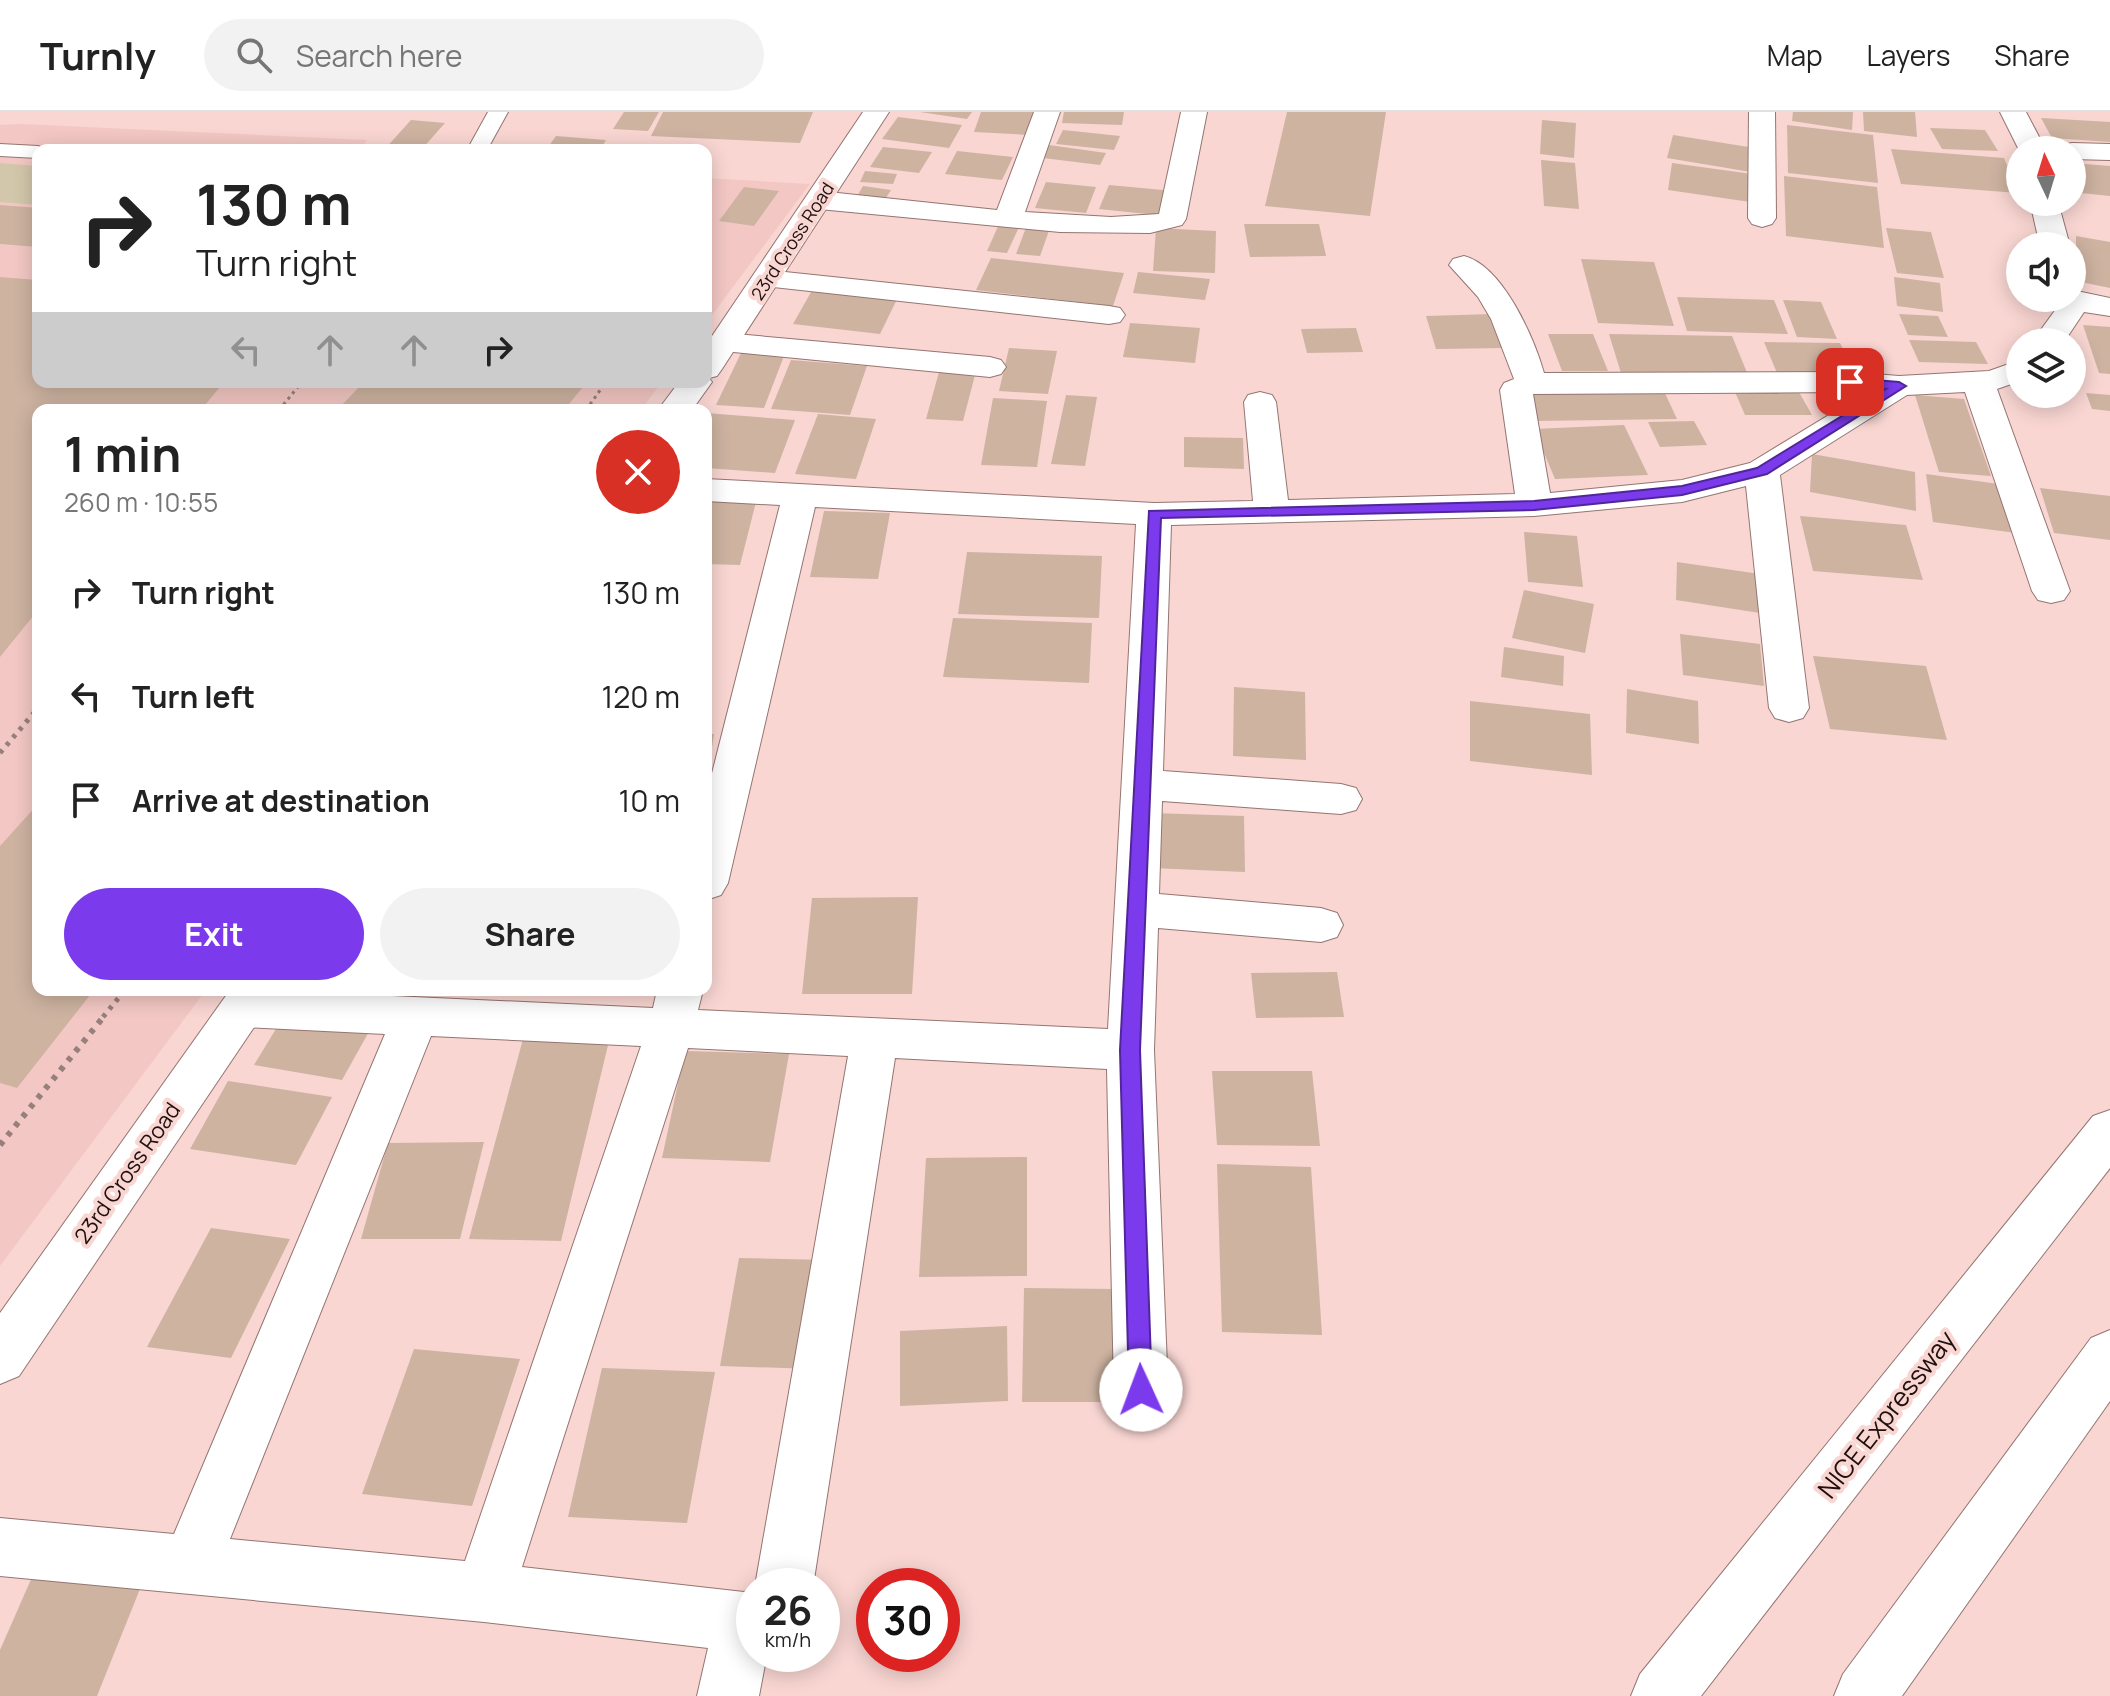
<!DOCTYPE html>
<meta charset="utf-8">
<style>
body{margin:0;font-family:Manrope,sans-serif;background:#f2f2f2;color:#222;height:100vh;display:flex;flex-direction:column;font-size:30px;white-space:nowrap}
*{box-sizing:border-box;margin:0}
p{font-size:26px;color:#767676}
.icon{flex:none;width:44px;height:44px;fill:none;stroke:currentColor;stroke-width:2;stroke-linecap:round;stroke-linejoin:round}
.map{position:relative;flex:1;overflow:hidden}
.details{position:absolute;left:32px;top:292px;width:680px;height:592px;display:flex;flex-direction:column;background:#fff;border-radius:16px;box-shadow:0 4px 20px #0003}
.details>*{flex:none}
.hud{position:absolute;left:32px;top:32px;width:680px;height:244px;border-radius:16px;box-shadow:0 4px 20px #0003;background:#fff;color:#222;overflow:hidden}
.needle{width:52px;rotate:356deg}
.tools{position:absolute;left:2006px;top:24px;display:grid;gap:16px}
.tools a{display:grid;place-items:center;width:80px;height:80px;border-radius:50%;background:#fff;box-shadow:0 4px 20px #0003;font-size:40px}
.speed{position:absolute;left:736px;top:1456px;display:flex;gap:16px;font-size:40px;font-weight:700;text-align:center}
.speed>*{display:grid;place-content:center;width:104px;height:104px;border-radius:50%;background:#fff;box-shadow:0 4px 20px #0003;line-height:1}
.speed small{font-size:20px;font-weight:400}
.speed .limit{border:12px solid #d22;background:#fff;color:#111}
.pin{position:absolute;display:grid;place-items:center;width:68px;height:68px;color:#fff;margin:-34px;border-radius:16px;box-shadow:0 4px 12px #0006}
.me{position:absolute;width:88px;margin:-44px;rotate:358deg;stroke-linejoin:round;filter:drop-shadow(0 0 6px #0008)}
.turn{display:flex;align-items:center;gap:28px;height:168px;padding:0 32px;font-size:36px}
.turn .icon{width:104px;height:104px;stroke-width:2.5}
.turn b{display:block;font-size:56px;line-height:68px}
.lanes{display:flex;align-items:center;height:76px;padding:0 32px;background:#0003;justify-content:center;gap:40px;direction:ltr}
.lanes .off{opacity:.35}
.round{display:grid;place-items:center;flex:none;width:84px;height:84px;border-radius:42px;background:#f2f2f2}
.headline{display:flex;align-items:center;justify-content:space-between;height:136px;padding:0 32px}
h1{font-size:48px;font-weight:700;line-height:60px}
.cta{display:flex;gap:16px;margin-top:auto;padding:16px 32px}
.cta a{flex:1;height:92px;border-radius:48px;background:#7c3aed;color:#fff;font-size:32px;font-weight:700;line-height:92px;text-align:center}
.cta a+a{background:#f2f2f2;color:#222}
ul{padding:0;list-style:none}
li{display:flex;align-items:center;gap:24px;height:104px;padding:0 32px}
li div{flex:1}
li b{display:block;font-size:30px}
li em{font-style:normal}
header{display:flex;align-items:center;gap:48px;box-sizing:border-box;height:112px;padding:0 40px;background:#fff;border-bottom:2px solid #e0e0e0}
header strong{font-size:38px}
nav{display:flex;gap:44px;margin-inline-start:auto;font-size:28px}
.search{width:560px;height:72px;background:#f2f2f2;display:flex;align-items:center;gap:20px;box-sizing:border-box;padding:0 28px;border-radius:44px;color:#767676;font-size:30px}
.map>svg:first-child{display:block}
.built{fill:#f3c8c4}
.green{fill:#d3c7ab}
.building{fill:#ceb3a1}
.lines{fill:none;stroke-linecap:round;stroke-linejoin:round}
.service-casing{stroke:#947571;stroke-width:2}
.minor-casing{stroke:#947571;stroke-width:2}
.tertiary-casing{stroke:#947571;stroke-width:2}
.motorway-casing{stroke:#947571;stroke-width:2}
.path-far2{stroke:#977f7c;stroke-width:3;stroke-dasharray:3 4;stroke-linecap:butt}
.path-far1{stroke:#977f7c;stroke-width:5;stroke-dasharray:4 6;stroke-linecap:butt}
.path{stroke:#977f7c;stroke-width:6;stroke-dasharray:5 7;stroke-linecap:butt}
.service{fill:#fff;fill-rule:evenodd}
.minor{fill:#fff;fill-rule:evenodd}
.tertiary{fill:#fff;fill-rule:evenodd}
.motorway{fill:#fff;fill-rule:evenodd}
.route{fill:#7c3aed;stroke:#51269a;stroke-width:2}
.labels{text-anchor:middle;dominant-baseline:central;stroke-width:8;stroke-linejoin:round;paint-order:stroke}
.far-street-label{font-size:18px;fill:#1d1110;stroke:#f9d6d2}
.street-label{font-size:22px;fill:#1d1110;stroke:#f9d6d2}
.near-street-label{font-size:26px;fill:#1d1110;stroke:#f9d6d2}
</style>
<header>
<strong>Turnly</strong>
<div class="search"><svg class="icon" aria-label="search" viewBox="0 0 24 24"><circle cx="10" cy="10" r="6"/><path d="M15 15l6 6"/></svg>Search here</div>
<nav><a>Map</a><a>Layers</a><a>Share</a></nav>
</header>
<div class="map">
<svg width="2110" height="1584" viewBox="0 0 2110 1584">
<rect width="100%" height="100%" fill="#f9d6d2"/>
<g class="built">
<polygon points="21,12 367,28 360,38 38,38 38,270 662,270 641,298 38,298 38,878 206,878 0,1154 0,13"/>
<polygon points="706,66 810,72 706,211"/>
</g>
<polygon class="green" points="0,51 38,54 38,93 0,90"/>
<g class="building">
<polygon points="624,0 659,0 648,19 613,17"/>
<polygon points="663,0 813,0 800,31 651,24"/>
<polygon points="920,0 972,0 967,7"/>
<polygon points="981,0 1037,0 1030,23 974,20"/>
<polygon points="1064,0 1124,0 1122,13 1062,11"/>
<polygon points="1287,0 1386,0 1370,104 1265,94"/>
<polygon points="1793,0 1853,0 1852,18 1792,9"/>
<polygon points="1863,0 1915,0 1917,25 1864,19"/>
<polygon points="898,5 962,13 949,36 882,27"/>
<polygon points="2041,6 2110,10 2110,30 2052,26"/>
<polygon points="411,8 445,11 421,38 384,38"/>
<polygon points="1542,8 1576,11 1574,46 1540,42"/>
<polygon points="1787,13 1873,23 1878,71 1788,61"/>
<polygon points="1930,16 1985,18 1998,39 1942,37"/>
<polygon points="1063,18 1120,24 1114,38 1056,32"/>
<polygon points="1673,23 1755,36 1751,60 1667,46"/>
<polygon points="556,24 606,28 600,38 546,38"/>
<polygon points="1049,33 1106,41 1100,53 1043,46"/>
<polygon points="883,35 932,40 919,61 870,55"/>
<polygon points="1891,37 2004,46 2018,81 1901,72"/>
<polygon points="957,39 1013,45 1002,68 945,62"/>
<polygon points="1541,48 1575,51 1579,97 1544,94"/>
<polygon points="1672,51 1759,63 1757,91 1668,78"/>
<polygon points="2072,51 2110,54 2110,84 2072,80"/>
<polygon points="865,59 897,62 893,72 860,70"/>
<polygon points="1784,64 1877,75 1884,136 1786,124"/>
<polygon points="1046,70 1096,75 1086,101 1035,96"/>
<polygon points="1109,73 1174,79 1166,104 1099,97"/>
<polygon points="863,74 891,78 884,89 856,86"/>
<polygon points="744,75 779,79 754,114 719,109"/>
<polygon points="0,93 38,96 38,135 0,132"/>
<polygon points="1000,110 1020,113 1007,141 987,139"/>
<polygon points="1244,112 1319,112 1326,144 1250,145"/>
<polygon points="1027,113 1050,116 1040,144 1016,142"/>
<polygon points="1156,116 1216,119 1215,161 1153,159"/>
<polygon points="1886,116 1931,120 1944,166 1897,161"/>
<polygon points="2076,124 2110,130 2110,176 2076,169"/>
<polygon points="991,146 1124,161 1113,194 976,178"/>
<polygon points="1581,147 1654,150 1674,214 1598,211"/>
<polygon points="1138,160 1210,167 1205,188 1133,181"/>
<polygon points="0,165 38,168 38,270 224,270 201,298 38,298 38,498 0,545"/>
<polygon points="1894,165 1940,171 1943,200 1897,194"/>
<polygon points="815,173 899,183 880,222 793,212"/>
<polygon points="1677,185 1774,188 1788,222 1687,219"/>
<polygon points="1783,188 1821,190 1837,227 1797,225"/>
<polygon points="1493,202 1505,236 1436,237 1426,204"/>
<polygon points="1899,202 1938,204 1948,225 1908,223"/>
<polygon points="1130,211 1200,216 1195,251 1123,245"/>
<polygon points="2083,213 2110,215 2110,262 2099,261"/>
<polygon points="1356,216 1363,240 1307,241 1301,217"/>
<polygon points="1548,222 1593,222 1608,259 1562,259"/>
<polygon points="1609,222 1732,224 1748,263 1621,261"/>
<polygon points="1909,228 1976,230 1988,252 1919,250"/>
<polygon points="1764,230 1840,231 1856,263 1777,261"/>
<polygon points="1009,236 1057,239 1048,282 999,279"/>
<polygon points="741,241 784,244 764,296 716,293"/>
<polygon points="791,248 867,254 850,303 771,297"/>
<polygon points="939,260 975,263 963,309 926,307"/>
<polygon points="364,270 587,270 564,298 337,298"/>
<polygon points="1664,279 1677,307 1536,309 1526,281"/>
<polygon points="1735,280 1799,280 1812,303 1745,303"/>
<polygon points="2086,281 2110,283 2110,299 2092,297"/>
<polygon points="1066,283 1097,285 1085,354 1051,352"/>
<polygon points="1915,283 1964,287 1991,364 1939,360"/>
<polygon points="993,286 1047,289 1037,355 981,353"/>
<polygon points="706,301 795,308 775,361 706,356"/>
<polygon points="818,302 876,307 856,367 795,362"/>
<polygon points="1694,309 1707,333 1660,335 1648,310"/>
<polygon points="1624,313 1648,363 1555,367 1534,317"/>
<polygon points="1184,325 1243,326 1244,357 1184,355"/>
<polygon points="1812,342 1915,360 1916,399 1810,380"/>
<polygon points="1926,362 2006,373 2016,421 1933,410"/>
<polygon points="2040,376 2110,384 2110,428 2054,421"/>
<polygon points="706,389 756,390 740,453 706,452"/>
<polygon points="824,399 890,401 878,467 810,465"/>
<polygon points="1800,404 1906,413 1923,468 1813,459"/>
<polygon points="1524,420 1577,424 1583,475 1528,470"/>
<polygon points="967,440 1102,444 1099,506 958,502"/>
<polygon points="1677,450 1760,462 1760,501 1676,488"/>
<polygon points="1524,478 1594,492 1585,541 1512,526"/>
<polygon points="953,506 1092,511 1089,571 943,565"/>
<polygon points="1680,522 1760,532 1764,574 1683,563"/>
<polygon points="1504,535 1564,544 1563,574 1501,565"/>
<polygon points="1813,544 1926,554 1947,628 1830,617"/>
<polygon points="1234,575 1305,580 1306,648 1233,644"/>
<polygon points="1627,577 1698,589 1699,632 1626,621"/>
<polygon points="1470,589 1590,602 1592,663 1470,649"/>
<polygon points="706,622 714,622 708,662 706,662"/>
<polygon points="38,692 38,878 94,878 17,976 0,971 0,734"/>
<polygon points="1152,701 1244,704 1245,760 1151,756"/>
<polygon points="918,785 912,882 802,882 812,786"/>
<polygon points="1337,860 1344,905 1256,906 1251,861"/>
<polygon points="285,902 371,916 342,968 254,953"/>
<polygon points="523,927 609,929 561,1129 469,1127"/>
<polygon points="685,939 789,942 770,1050 662,1046"/>
<polygon points="1212,959 1312,959 1320,1034 1217,1033"/>
<polygon points="228,969 332,985 296,1053 190,1037"/>
<polygon points="484,1030 460,1127 361,1127 388,1031"/>
<polygon points="1027,1045 1027,1164 919,1165 926,1046"/>
<polygon points="1217,1052 1311,1055 1322,1223 1222,1220"/>
<polygon points="211,1116 290,1127 231,1246 147,1235"/>
<polygon points="739,1146 828,1148 814,1257 720,1254"/>
<polygon points="1024,1176 1113,1177 1115,1290 1022,1290"/>
<polygon points="1007,1214 1008,1289 900,1294 900,1219"/>
<polygon points="414,1237 520,1247 472,1394 362,1382"/>
<polygon points="602,1256 715,1260 687,1411 568,1405"/>
<polygon points="36,1456 146,1462 97,1584 0,1584 0,1538"/>
</g>
<g class="lines">
<g class="service-casing">
<g id="service">
<polygon points="488,0 508,0 487,38 467,38"/>
<polygon points="0,32 38,34 47,38 38,38 38,46 0,44"/>
</g>
</g>
<g class="minor-casing">
<g id="minor">
<polygon points="1034,0 1060,0 1025,100 1111,105 1159,102 1181,0 1207,0 1186,107 1182,113 1150,121 1060,120 819,97 809,94 805,88 809,82 819,79 997,98"/>
<polygon points="1749,0 1775,0 1776,106 1772,112 1762,115 1752,112 1748,106"/>
<polygon points="2000,0 2026,0 2046,38 2020,38 2020,40"/>
<polygon points="2072,31 2110,32 2110,48 2072,47 2072,38 2059,38 2062,33"/>
<polygon points="2030,90 2058,90 2070,134 2040,134"/>
<path d="M1464,144C1503,154 1534,226 1544,261L1850,260L1899,264L1989,259L2020,248V269L1997,277L2070,479L2064,488L2051,491L2038,488L2032,479L1965,280L1907,283L1780,363L1809,596L1803,606L1789,610L1775,606L1769,596L1746,374L1682,390L1534,404L1171,413L1163,659L1341,672L1356,676L1362,687L1356,698L1341,702L1162,689L1159,782L1321,796L1337,801L1343,813L1337,825L1321,830L1158,816L1154,938L1168,1278L1160,1297L1141,1304L1122,1297L1114,1278L1107,957L895,946L813,1474H755L848,944L688,936L522,1455L744,1480L754,1477V1542H767L759,1584H697L708,1536L484,1510L0,1464V1406L174,1422L385,922L243,915L227,909L220,896L227,883L240,878H263L653,896L657,878H703L698,898L1108,917L1136,412L815,395L728,771L721,783L706,788V685L780,393L706,389V367L1154,391L1253,389L1244,290L1248,283L1260,280L1272,283L1276,290L1288,388L1515,382L1500,278L1504,271L1514,267L1491,207L1478,185L1449,153L1453,147ZM1850,280L1865,281L1750,351L1682,368L1550,381L1533,282ZM431,924L641,934L465,1449L230,1427Z"/>
<polygon points="766,158 1109,194 1120,196 1125,203 1120,210 1109,212 755,173 751,167 755,161"/>
<polygon points="2072,178 2110,186 2110,204 2084,200 2064,230 2032,230 2056,197 2053,186 2072,186"/>
<polygon points="724,221 990,245 1001,248 1006,255 1001,262 990,265 713,238 708,231 713,224"/>
</g>
</g>
<g class="tertiary-casing">
<g id="tertiary">
<polygon points="863,0 889,0 722,257 717,264 709,266 712,270 692,298 658,298 679,270 706,270 706,233"/>
<polygon points="230,878 279,878 19,1264 0,1272 0,1201"/>
</g>
</g>
<g class="motorway-casing">
<g id="motorway">
<polygon points="2110,998 2110,1056 1701,1584 1631,1584 1640,1562 2093,1004"/>
<polygon points="2110,1218 2110,1289 1902,1584 1834,1584 1843,1562 2091,1226"/>
</g>
</g>
<g class="path-far2">
<polyline points="279,298 302,270"/>
<polyline points="586,298 606,270"/>
</g>
<g class="path-far1">
<polyline points="0,641 38,596"/>
<polyline points="103,905 125,878"/>
</g>
<polyline class="path" points="0,1033 105,903"/>
<use href="#service" class="service"/>
<use href="#minor" class="minor"/>
<use href="#tertiary" class="tertiary"/>
<use href="#motorway" class="motorway"/>
</g>
<polygon class="route" points="1850,266 1899,270 1906,274 1767,362 1682,383 1534,398 1161,406 1140,938 1152,1278 1149,1286 1141,1289 1133,1286 1129,1278 1120,938 1149,399 1534,389 1682,374 1757,356 1886,277 1845,272 1845,267"/>
<g class="labels">
<g class="far-street-label">
<text transform="translate(792 129) rotate(-57)">23rd Cross Road</text>
</g>
<g class="street-label">
<text transform="translate(127 1061) rotate(-55)">23rd Cross Road</text>
</g>
<g class="near-street-label">
<text transform="translate(1886 1302) rotate(-52)">NICE Expressway</text>
</g>
</g>
</svg>
<div class="tools">
<a><svg class="needle" viewBox="-14 -14 28 28"><path d="M0-13l5 13h-10z" fill="#e53935"/><path d="M0 13l5-13h-10z" fill="#767676"/></svg></a>
<a><svg class="icon" aria-label="sound" viewBox="0 0 24 24"><path d="M4 9h4l5-4v14l-5-4H4zM17 9q2 3 0 6"/></svg></a>
<a><svg class="icon" aria-label="layers" viewBox="0 0 24 24"><path d="M12 4l9 5-9 5-9-5zM3 14l9 5 9-5"/></svg></a>
</div>
<div class="speed"><div>26<small>km/h</small></div><div class="limit">30</div></div>
<div class="pin" style="left:1850px;top:270px;background:#d93025"><svg class="icon" aria-label="arrive" viewBox="0 0 24 24"><path d="M6 21V4h12l-3 4 3 4H6"/></svg></div>
<svg class="me" style="left:1141px;top:1278px" viewBox="-20 -20 40 40"><circle r="19" fill="#fff"/><path d="M0-13L10 11 0 6-10 11z" fill="#7c3aed"/></svg>
<div class="hud">
<div class="turn"><svg class="icon" aria-label="right" viewBox="0 0 24 24"><path d="M7 20v-9h11M14 6l5 5-5 5"/></svg><div><b>130 m</b>Turn right</div></div>
<div class="lanes"><svg class="icon off" aria-label="left" viewBox="0 0 24 24"><path d="M17 20v-9H6M10 6l-5 5 5 5"/></svg><svg class="icon off" aria-label="ahead" viewBox="0 0 24 24"><path d="M12 20V5M6 11l6-6 6 6"/></svg><svg class="icon off" aria-label="ahead" viewBox="0 0 24 24"><path d="M12 20V5M6 11l6-6 6 6"/></svg><svg class="icon" aria-label="right" viewBox="0 0 24 24"><path d="M7 20v-9h11M14 6l5 5-5 5"/></svg></div>
</div>
<section class="details">
<div class="headline"><div><h1>1 min</h1><p>260 m · 10:55</p></div><a class="round" style="background:#d93025;color:#fff"><svg class="icon" aria-label="close" viewBox="0 0 24 24"><path d="M6 6l12 12M18 6L6 18"/></svg></a></div>
<ul>
<li><svg class="icon" aria-label="right" viewBox="0 0 24 24"><path d="M7 20v-9h11M14 6l5 5-5 5"/></svg><div><b>Turn right</b></div><em>130 m</em></li>
<li><svg class="icon" aria-label="left" viewBox="0 0 24 24"><path d="M17 20v-9H6M10 6l-5 5 5 5"/></svg><div><b>Turn left</b></div><em>120 m</em></li>
<li><svg class="icon" aria-label="arrive" viewBox="0 0 24 24"><path d="M6 21V4h12l-3 4 3 4H6"/></svg><div><b>Arrive at destination</b></div><em>10 m</em></li>
</ul>
<div class="cta"><a>Exit</a><a>Share</a></div>
</section>
</div>
